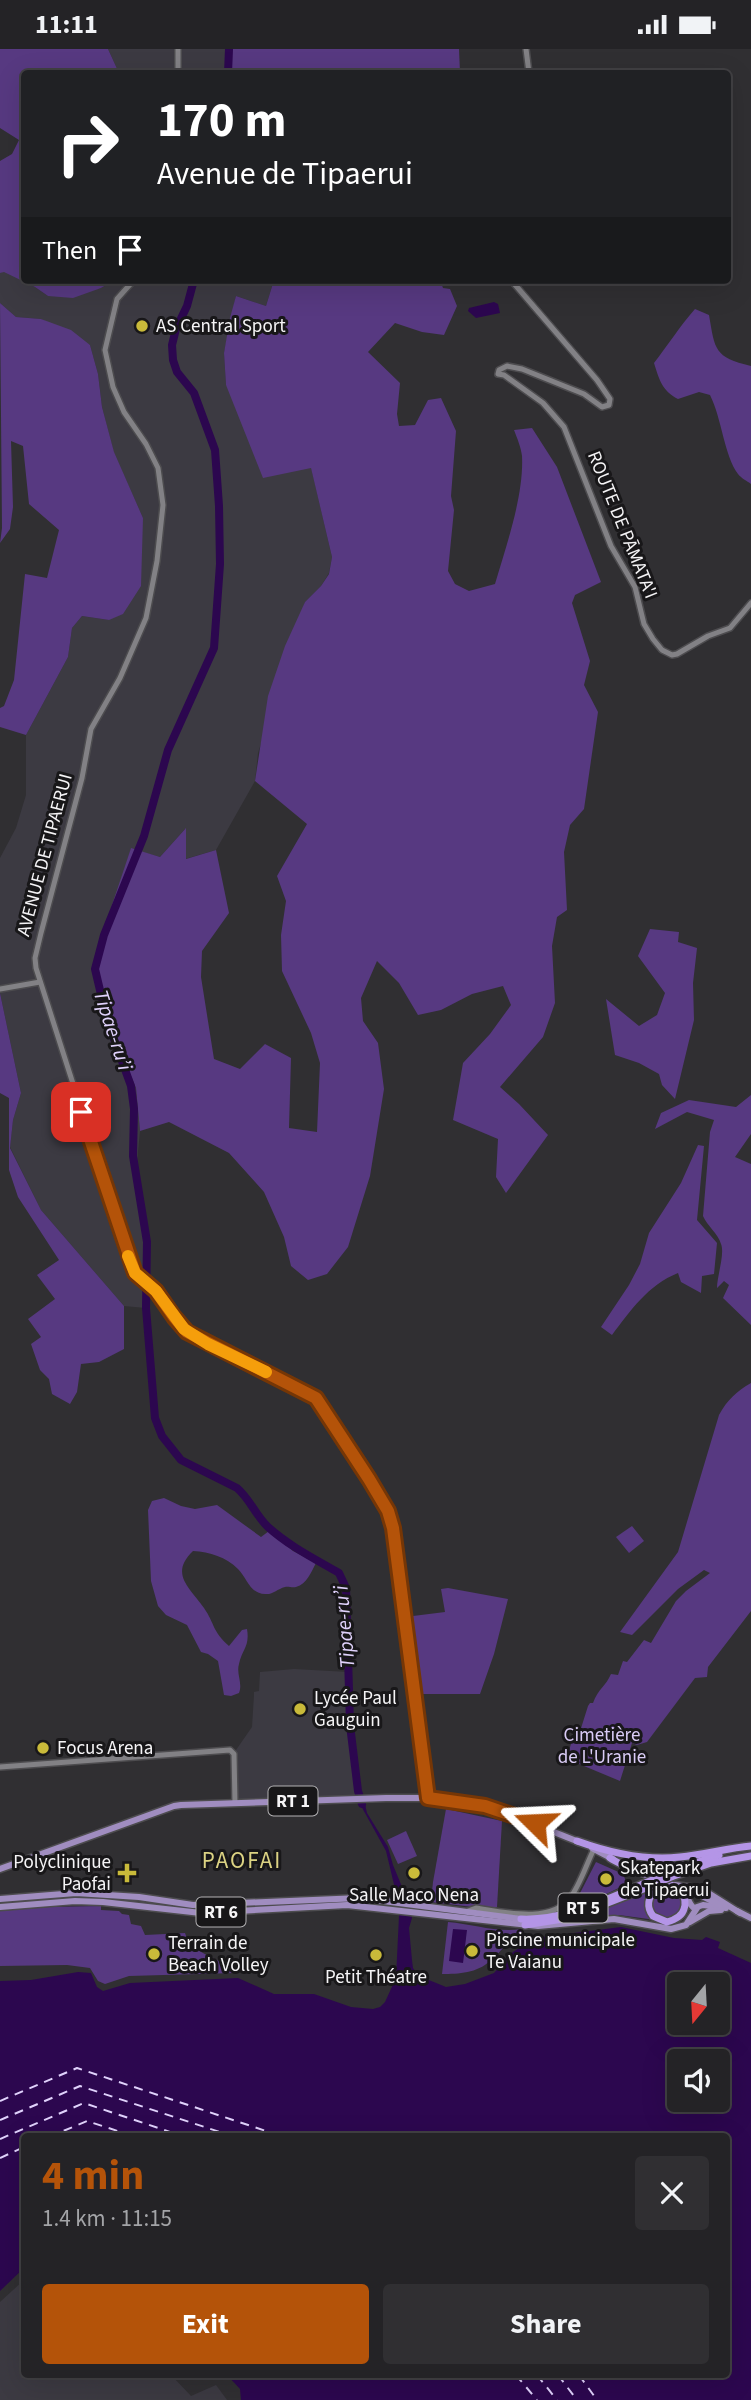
<!DOCTYPE html>
<meta charset="utf-8">
<style>
body{margin:0;font-family:"Source Sans 3",sans-serif;background:#302f32;color:#f1f3f6;height:100vh;display:flex;flex-direction:column;font-size:26px;white-space:nowrap}
*{box-sizing:border-box;margin:0}
p{font-size:23px;color:#a3a4a7}
.icon{flex:none;width:38px;height:38px;fill:none;stroke:currentColor;stroke-width:2;stroke-linecap:round;stroke-linejoin:round}
.map{position:relative;flex:1;overflow:hidden}
.side{position:absolute;left:21px;top:2084px;width:709px;height:245px;display:flex;flex-direction:column;background:#242326;border-radius:7px;box-shadow:0 7px 28px #0002,0 0 0 2px #414043}
.side>*{flex:none}
.guide{position:absolute;left:21px;top:21px;width:710px;height:214px;border-radius:7px;box-shadow:0 7px 28px #0002,0 0 0 2px #414043;background:#202124;color:#fff;overflow:hidden}
.needle{width:46px;rotate:198deg}
.controls{position:absolute;left:667px;top:1923px;display:grid;gap:14px}
.controls a{display:grid;place-items:center;width:63px;height:63px;border-radius:7px;background:#242326;box-shadow:0 7px 28px #0002,0 0 0 2px #414043;font-size:35px}
.pin{position:absolute;display:grid;place-items:center;width:60px;height:60px;color:#fff;margin:-30px;border-radius:14px;box-shadow:0 4px 10px #0006}
.me{position:absolute;width:77px;margin:-38px;rotate:291deg;stroke-linejoin:round;filter:drop-shadow(0 0 5px #0008)}
.turn{display:flex;align-items:center;gap:24px;height:147px;padding:0 21px;font-size:32px}
.turn .icon{width:91px;height:91px;stroke-width:2.5}
.turn b{display:block;font-size:49px;line-height:60px}
.then{display:flex;align-items:center;height:66px;padding:0 21px;background:#0003;gap:14px;font-size:26px}
.round{display:grid;place-items:center;flex:none;width:74px;height:74px;border-radius:7px;background:#302f32}
.head{display:flex;align-items:center;justify-content:space-between;height:119px;padding:0 21px}
h1{font-size:42px;font-weight:700;line-height:52px;color:#b45309}
.action{display:flex;gap:14px;margin-top:auto;padding:14px 21px}
.action a{flex:1;height:80px;border-radius:7px;background:#b45309;color:#fff;font-size:28px;font-weight:700;line-height:80px;text-align:center}
.action a+a{background:#302f32;color:#f1f3f6}
.status{display:flex;justify-content:space-between;align-items:center;height:49px;padding:0 35px;background:#242326;direction:ltr}
.status svg{height:19px;fill:currentColor}
.map>svg:first-child{display:block}
.built{fill:#3c3a42}
.green{fill:#573981}
.water{fill:#2c074f;fill-rule:evenodd}
.lines{fill:none;stroke-linecap:round;stroke-linejoin:round}
.river{stroke:#2c074f;stroke-width:8}
.ferry{stroke:#e0d2fc;stroke-width:2;stroke-dasharray:9 7;stroke-linecap:butt}
.secondary-casing{stroke:#4d4c4f;stroke-width:8}
.primary-casing{stroke:#4d4c4f;stroke-width:9}
.highway-casing{stroke:#4d4c4f;stroke-width:10}
.secondary{stroke:#828185;stroke-width:5}
.primary{stroke:#a08dc0;stroke-width:6}
.highway{stroke:#b495e7;stroke-width:7}
.highway-bridge-casing{stroke:#4d4c4f;stroke-width:10;stroke-linecap:butt}
.highway-bridge{stroke:#b495e7;stroke-width:7}
.route-casing{stroke:#753606;stroke-width:18}
.route{stroke:#b45309;stroke-width:12}
.slow{stroke:#f59e0b;stroke-width:12}
.poi-dot{fill:#c9ba3a;stroke:#181719;stroke-width:2.5}
.labels{text-anchor:middle;dominant-baseline:central;stroke-width:6;stroke-linejoin:round;paint-order:stroke}
.shield{fill:#181719;stroke:#b3b2b4;stroke-width:2}
.shield-label{font-size:18px;font-weight:bold;fill:#f5f4f6}
.poi-label{font-size:19px;fill:#f5f4f6;stroke:#181719;text-anchor:start}
.street-label{font-size:19px;fill:#f5f4f6;stroke:#181719}
.park-label{font-size:19px;fill:#daccf6;stroke:#181719}
.water-label{font-size:21px;font-style:italic;fill:#e0d2fc;stroke:#181719}
.quarter-label{font-size:23px;letter-spacing:2px;fill:#dbd283;stroke:#181719}
</style>
<div class="status"><b>11:11</b><svg viewBox="0 0 49 12"><path d="M0 12V9h3v3zM5 12V6h3v6zM10 12V3h3v9zM15 12V0h3v12zM26 1h20v11H26zM47 4h2v5h-2z"/></svg></div>
<div class="map">
<svg width="751" height="2351" viewBox="0 0 751 2351">
<rect width="100%" height="100%" fill="#302f32"/>
<g class="built">
<polygon points="108,0 226,0 226,24 119,24"/>
<polygon points="4,222 35,238 48,247 101,239 115,231 274,231 266,257 236,247 224,304 226,336 311,418 332,508 329,524 321,537 305,553 258,704 255,732 216,801 185,810 185,780 160,808 131,800 114,853 105,874 100,945 136,1039 140,1082 137,1113 138,1134 147,1193 146,1259 124,1257 41,1161 10,1098 13,1071 21,1044 0,944 0,809 16,779 26,746 26,686 68,608 72,579 82,567 109,571 143,469 114,404 102,358 98,325 90,296 41,270 16,268 0,254 0,224"/>
<polygon points="294,1620 348,1623 350,1697 360,1752 236,1755 236,1701 252,1678 254,1646 254,1643 259,1642 260,1623"/>
<polygon points="24,2231 24,2326 171,2326 191,2347 216,2336 227,2351 0,2351 0,2253"/>
</g>
<g class="green">
<polygon points="0,0 108,0 119,24 24,24 24,231 115,231 101,239 73,249 48,247 35,238 4,223 0,224 0,112 12,105 19,91 0,79"/>
<polygon points="226,0 459,0 460,24 226,24"/>
<path d="M274,231H440L443,239L450,240L457,257L444,286L422,283L395,274L368,303L400,334L397,365L399,377L415,376L428,351L441,349L456,382L451,447L454,461L448,522L455,535L469,542L495,535C506,497 524,447 522,407C521,398 517,389 514,381L532,379L557,418L601,533L575,546L572,554L590,612L584,636L598,663L584,760L570,776L564,803L567,861L557,868L552,897L555,954L543,988L500,1038L519,1055L548,1086L506,1144L496,1128L498,1090L453,1071L463,1014L490,985L511,956L503,937L472,945L441,961L418,966L399,934L377,912L361,949L363,972L378,994L384,1040L370,1127L348,1198L327,1225L308,1231L291,1217L284,1188L264,1143L229,1104L169,1073L140,1082L136,1039L108,971L100,945L97,918L101,889L131,799L160,808L186,779V810L216,801L229,864L202,902L201,928L214,1010L240,1020L265,995L291,1009L289,1079L317,1083L320,1014L311,984L282,922L281,886L286,852L277,827L307,775L255,732L268,647L285,597L305,553L321,537L329,525L332,508L311,419L263,429L226,336L224,304L230,269L236,247L266,257Z"/>
<polygon points="0,254 16,268 41,270 71,281 90,296 98,325 102,358 114,403 143,469 141,537 123,565 109,571 82,567 72,579 68,608 26,686 0,678 0,659 4,657 14,631 25,525 47,529 59,481 29,455 23,397 11,392 13,458 10,480 0,494 2,479"/>
<path d="M695,260L709,266C715,301 714,308 751,317V435C747,432 741,429 738,425C724,406 722,370 710,346L699,343L678,350C662,342 659,330 654,314C668,296 680,277 695,260Z"/>
<polygon points="650,880 679,883 678,893 697,899 693,934 694,971 675,1050 662,1036 659,1025 639,1014 615,1006 606,950 639,977 657,966 665,944 638,907"/>
<polygon points="0,944 21,1044 13,1071 10,1099 41,1161 124,1257 124,1300 99,1313 81,1315 77,1343 70,1355 52,1345 49,1330 40,1321 31,1295 41,1288 28,1270 55,1250 37,1226 59,1211 18,1148 9,1121 9,1049 0,1044"/>
<path d="M751,1046V1085L735,1108L751,1115V1276L723,1249L729,1236L724,1232L717,1239C717,1227 725,1205 721,1195C718,1184 707,1177 703,1167L710,1083L714,1071L687,1063L655,1080L661,1064L689,1051L736,1058Z"/>
<path d="M698,1096L704,1097L697,1171L717,1194L714,1225L702,1227L701,1244L681,1233L678,1224C648,1236 631,1261 612,1286L601,1278L629,1236L640,1215L649,1184L681,1134Z"/>
<path d="M751,1334V1562L708,1618L707,1628L695,1629L647,1693L637,1696L632,1694L620,1732L572,1712L569,1702L572,1691L577,1692L588,1657L590,1654H593C598,1640 606,1637 611,1625L618,1626L623,1612L627,1613L644,1591L651,1594L676,1552L686,1542L710,1524L704,1521L678,1540L632,1586L620,1583L678,1503L719,1366C727,1351 737,1342 751,1334Z"/>
<path d="M164,1449L181,1457L195,1460L217,1456L261,1488L269,1482L293,1502L316,1514C311,1523 307,1535 296,1538C292,1539 288,1537 285,1538C277,1540 273,1546 265,1545C250,1545 247,1529 238,1520C226,1508 210,1503 193,1502C169,1525 190,1539 204,1559C215,1575 212,1582 229,1597L242,1581L247,1580C250,1598 242,1600 239,1615C236,1625 243,1634 239,1644L231,1647L224,1646L218,1612L208,1605L201,1603L187,1576L166,1566L158,1557L151,1532L148,1461L152,1452Z"/>
<polygon points="632,1477 644,1492 629,1504 616,1488"/>
<polygon points="448,1539 508,1550 494,1605 480,1645 415,1645 405,1568 445,1563 441,1540"/>
<polygon points="446,1760 502,1772 497,1858 490,1860 431,1853 433,1833"/>
<polygon points="406,1782 417,1807 398,1815 387,1791"/>
<polygon points="702,1807 652,1824 617,1809 644,1811"/>
<polygon points="596,1813 623,1825 627,1835 602,1847 595,1845 581,1851 578,1848"/>
<circle cx="666" cy="1854" r="15"/>
<polygon points="650,1840 645,1856 656,1871 619,1866 570,1872"/>
<path d="M101,1857V1861L119,1862L122,1865L129,1866L131,1875L141,1877L145,1886L185,1884C191,1907 222,1907 234,1924L129,1927L105,1935L98,1932L90,1919L67,1916L0,1917V1862L49,1858Z"/>
<path d="M448,1873C472,1875 498,1884 522,1880L520,1887C505,1894 502,1902 490,1912C477,1924 459,1925 442,1925Z"/>
</g>
<g class="water">
<polygon points="494,253 498,255 500,264 476,269 468,262 469,259"/>
<path d="M360,1755H365L367,1764L388,1798L393,1816L407,1850L412,1869L409,1879L412,1911L413,1919L419,1927L446,1938L465,1935L494,1924L513,1903L535,1889L621,1878L674,1889L702,1891L706,1888L720,1893L718,1899L751,1914V2351H241L240,2340L227,2326H726V2088H24V2219L0,2242V1932L31,1931L78,1923L91,1924L97,1938L103,1942L130,1934L238,1929L274,1945H314L351,1958L373,1960L380,1958L385,1953L396,1929L399,1867L397,1848L386,1802ZM679,1936H718V1974H679ZM679,2012H718V2051H679Z"/>
<polygon points="453,1880 467,1881 463,1914 449,1912"/>
</g>
<g class="lines">
<g class="river">
<polyline points="228,24 229,0"/>
<path d="M194,231L187,257L176,280L172,296L173,311L177,323L194,344L215,401L219,457L220,515L214,599L168,701L144,787L104,886L95,920L107,971L131,1037L134,1060L133,1107L147,1193L146,1259L155,1369L162,1387L181,1411L237,1439C250,1450 256,1467 268,1478C289,1497 315,1510 339,1524L346,1539L350,1676L358,1742L362,1755"/>
</g>
<g class="ferry">
<polyline points="0,2052 77,2019 284,2088"/>
<polyline points="0,2071 80,2037 235,2088"/>
<polyline points="49,2088 87,2072 136,2088"/>
<polyline points="0,2090 84,2054 185,2088"/>
<polyline points="0,2109 24,2098"/>
<polyline points="516,2326 537,2351"/>
<polyline points="537,2326 557,2351"/>
<polyline points="558,2326 577,2351"/>
<polyline points="579,2326 597,2351"/>
</g>
<g class="secondary-casing">
<g id="secondary">
<polyline points="178,0 178,24"/>
<polyline points="526,0 529,24"/>
<polyline points="134,231 117,250 105,301 113,338 124,363 146,395 158,419 163,456 157,512 146,569 120,629 91,680 82,729 41,884 35,909 36,919 131,1216 135,1224 156,1242 174,1268 187,1283 316,1349 378,1445 393,1479 428,1749"/>
<polyline points="511,231 597,331 610,350 609,356 602,358 584,345 522,320 507,317 499,321 498,325 504,326 543,354 564,378 611,497 635,538 644,575 653,590 662,601 672,606 677,605 708,587 730,579 751,554"/>
<polyline points="0,940 40,933"/>
<polyline points="0,1718 230,1701 234,1705 235,1754"/>
<path d="M468,1862L476,1859C503,1863 551,1875 570,1849C580,1836 586,1816 594,1800"/>
</g>
</g>
<g class="primary-casing">
<g id="primary">
<polyline points="592,1799 613,1810"/>
<polyline points="0,1820 174,1757 181,1756 386,1749 436,1749 469,1754 501,1762 579,1793"/>
<polyline points="675,1836 702,1840 740,1864"/>
<path d="M680,1840C689,1845 687,1854 694,1859L703,1856L726,1859"/>
<polyline points="704,1848 720,1856"/>
<polyline points="0,1850 76,1844 139,1848 193,1856 360,1849 521,1870"/>
<polyline points="0,1858 75,1852 103,1853 201,1864 347,1856 538,1877 614,1870 671,1880 686,1876 697,1859"/>
<polyline points="737,1862 751,1869"/>
<polyline points="690,1873 709,1862 721,1861"/>
</g>
</g>
<g class="highway-casing">
<g id="highway">
<path d="M577,1792C610,1804 644,1812 680,1808C704,1806 727,1799 751,1797"/>
<path d="M610,1809C627,1821 671,1831 682,1844C685,1848 686,1855 684,1860C682,1868 674,1871 667,1873L653,1867C646,1858 648,1848 656,1840"/>
<polyline points="680,1819 719,1806"/>
<polyline points="671,1828 711,1814 751,1807"/>
<path d="M521,1870C564,1872 604,1851 643,1835"/>
<polyline points="525,1876 569,1869 646,1839"/>
</g>
</g>
<use href="#secondary" class="secondary"/>
<use href="#primary" class="primary"/>
<use href="#highway" class="highway"/>
<g class="highway-bridge-casing">
<g id="highway-bridge">
<polyline points="643,1835 680,1819"/>
<polyline points="646,1839 671,1828"/>
</g>
</g>
<use href="#highway-bridge" class="highway-bridge"/>
</g>
<g class="lines">
<g class="route-casing">
<polyline id="route" points="81,1063 135,1224 156,1242 174,1268 187,1283 316,1349 369,1430 388,1462 393,1479 428,1749 485,1757 535,1774"/>
</g>
<use href="#route" class="route"/>
<polyline class="slow" points="128,1207 135,1224 156,1242 184,1280 208,1295 266,1323"/>
</g>
<g class="poi-dot">
<circle cx="142" cy="277" r="7"/>
<circle cx="300" cy="1660" r="7"/>
<circle cx="43" cy="1699" r="7"/>
<path d="M123.5 1813.5h7v7h7v7h-7v7h-7v-7h-7v-7h7z"/>
<circle cx="414" cy="1824" r="7"/>
<circle cx="606" cy="1830" r="7"/>
<circle cx="472" cy="1902" r="7"/>
<circle cx="154" cy="1905" r="7"/>
<circle cx="376" cy="1906" r="7"/>
</g>
<g class="labels">
<g class="shield">
<rect x="268.5" y="1737.5" width="49" height="29" rx="5"/>
<rect x="558.5" y="1844.5" width="49" height="29" rx="5"/>
<rect x="196.5" y="1848.5" width="49" height="29" rx="5"/>
</g>
<g class="shield-label">
<text x="293" y="1752">RT 1</text>
<text x="583" y="1859">RT 5</text>
<text x="221" y="1863">RT 6</text>
</g>
<g class="poi-label">
<text x="156" y="277">AS Central Sport</text>
<text x="314" y="1649">Lycée Paul<tspan x="314" dy="22">Gauguin</tspan></text>
<text x="57" y="1699">Focus Arena</text>
<text x="111" y="1813" text-anchor="end">Polyclinique<tspan x="111" dy="22">Paofai</tspan></text>
<text x="620" y="1819">Skatepark<tspan x="620" dy="22">de Tipaerui</tspan></text>
<text x="414" y="1846" text-anchor="middle">Salle Maco Nena</text>
<text x="486" y="1891">Piscine municipale<tspan x="486" dy="22">Te Vaianu</tspan></text>
<text x="168" y="1894">Terrain de<tspan x="168" dy="22">Beach Volley</tspan></text>
<text x="376" y="1928" text-anchor="middle">Petit Théatre</text>
</g>
<g class="street-label">
<text transform="translate(622 476) rotate(68)">ROUTE DE PĀMATA'I</text>
<text transform="translate(45 806) rotate(-75)">AVENUE DE TIPAERUI</text>
</g>
<g class="park-label">
<text x="602" y="1686">Cimetière<tspan x="602" dy="22">de L'Uranie</tspan></text>
</g>
<g class="water-label">
<text transform="translate(113 981) rotate(72)">Tipae-ru’i</text>
<text transform="translate(344 1578) rotate(-95)">Tipae-ru’i</text>
</g>
<g class="quarter-label">
<text x="242" y="1811">PAOFAI</text>
</g>
</g>
</svg>
<div class="controls">
<a><svg class="needle" viewBox="-14 -14 28 28"><path d="M0-13l5 13h-10z" fill="#e53935"/><path d="M0 13l5-13h-10z" fill="#a3a4a7"/></svg></a>
<a><svg class="icon" aria-label="sound" viewBox="0 0 24 24"><path d="M4 9h4l5-4v14l-5-4H4zM17 9q2 3 0 6"/></svg></a>
</div>
<div class="pin" style="left:81px;top:1063px;background:#d93025"><svg class="icon" aria-label="arrive" viewBox="0 0 24 24"><path d="M6 21V4h12l-3 4 3 4H6"/></svg></div>
<svg class="me" style="left:535px;top:1774px" viewBox="-20 -20 40 40"><path d="M0-17L14 15 0 8-14 15z" fill="#b45309" stroke="#fff" stroke-width="4"/></svg>
<div class="guide">
<div class="turn"><svg class="icon" aria-label="right" viewBox="0 0 24 24"><path d="M7 20v-9h11M14 6l5 5-5 5"/></svg><div><b>170 m</b>Avenue de Tipaerui</div></div>
<div class="then">Then<svg class="icon" aria-label="arrive" viewBox="0 0 24 24"><path d="M6 21V4h12l-3 4 3 4H6"/></svg></div>
</div>
<section class="side">
<div class="head"><div><h1>4 min</h1><p>1.4 km · 11:15</p></div><a class="round"><svg class="icon" aria-label="close" viewBox="0 0 24 24"><path d="M6 6l12 12M18 6L6 18"/></svg></a></div>
<div class="action"><a>Exit</a><a>Share</a></div>
</section>
</div>
